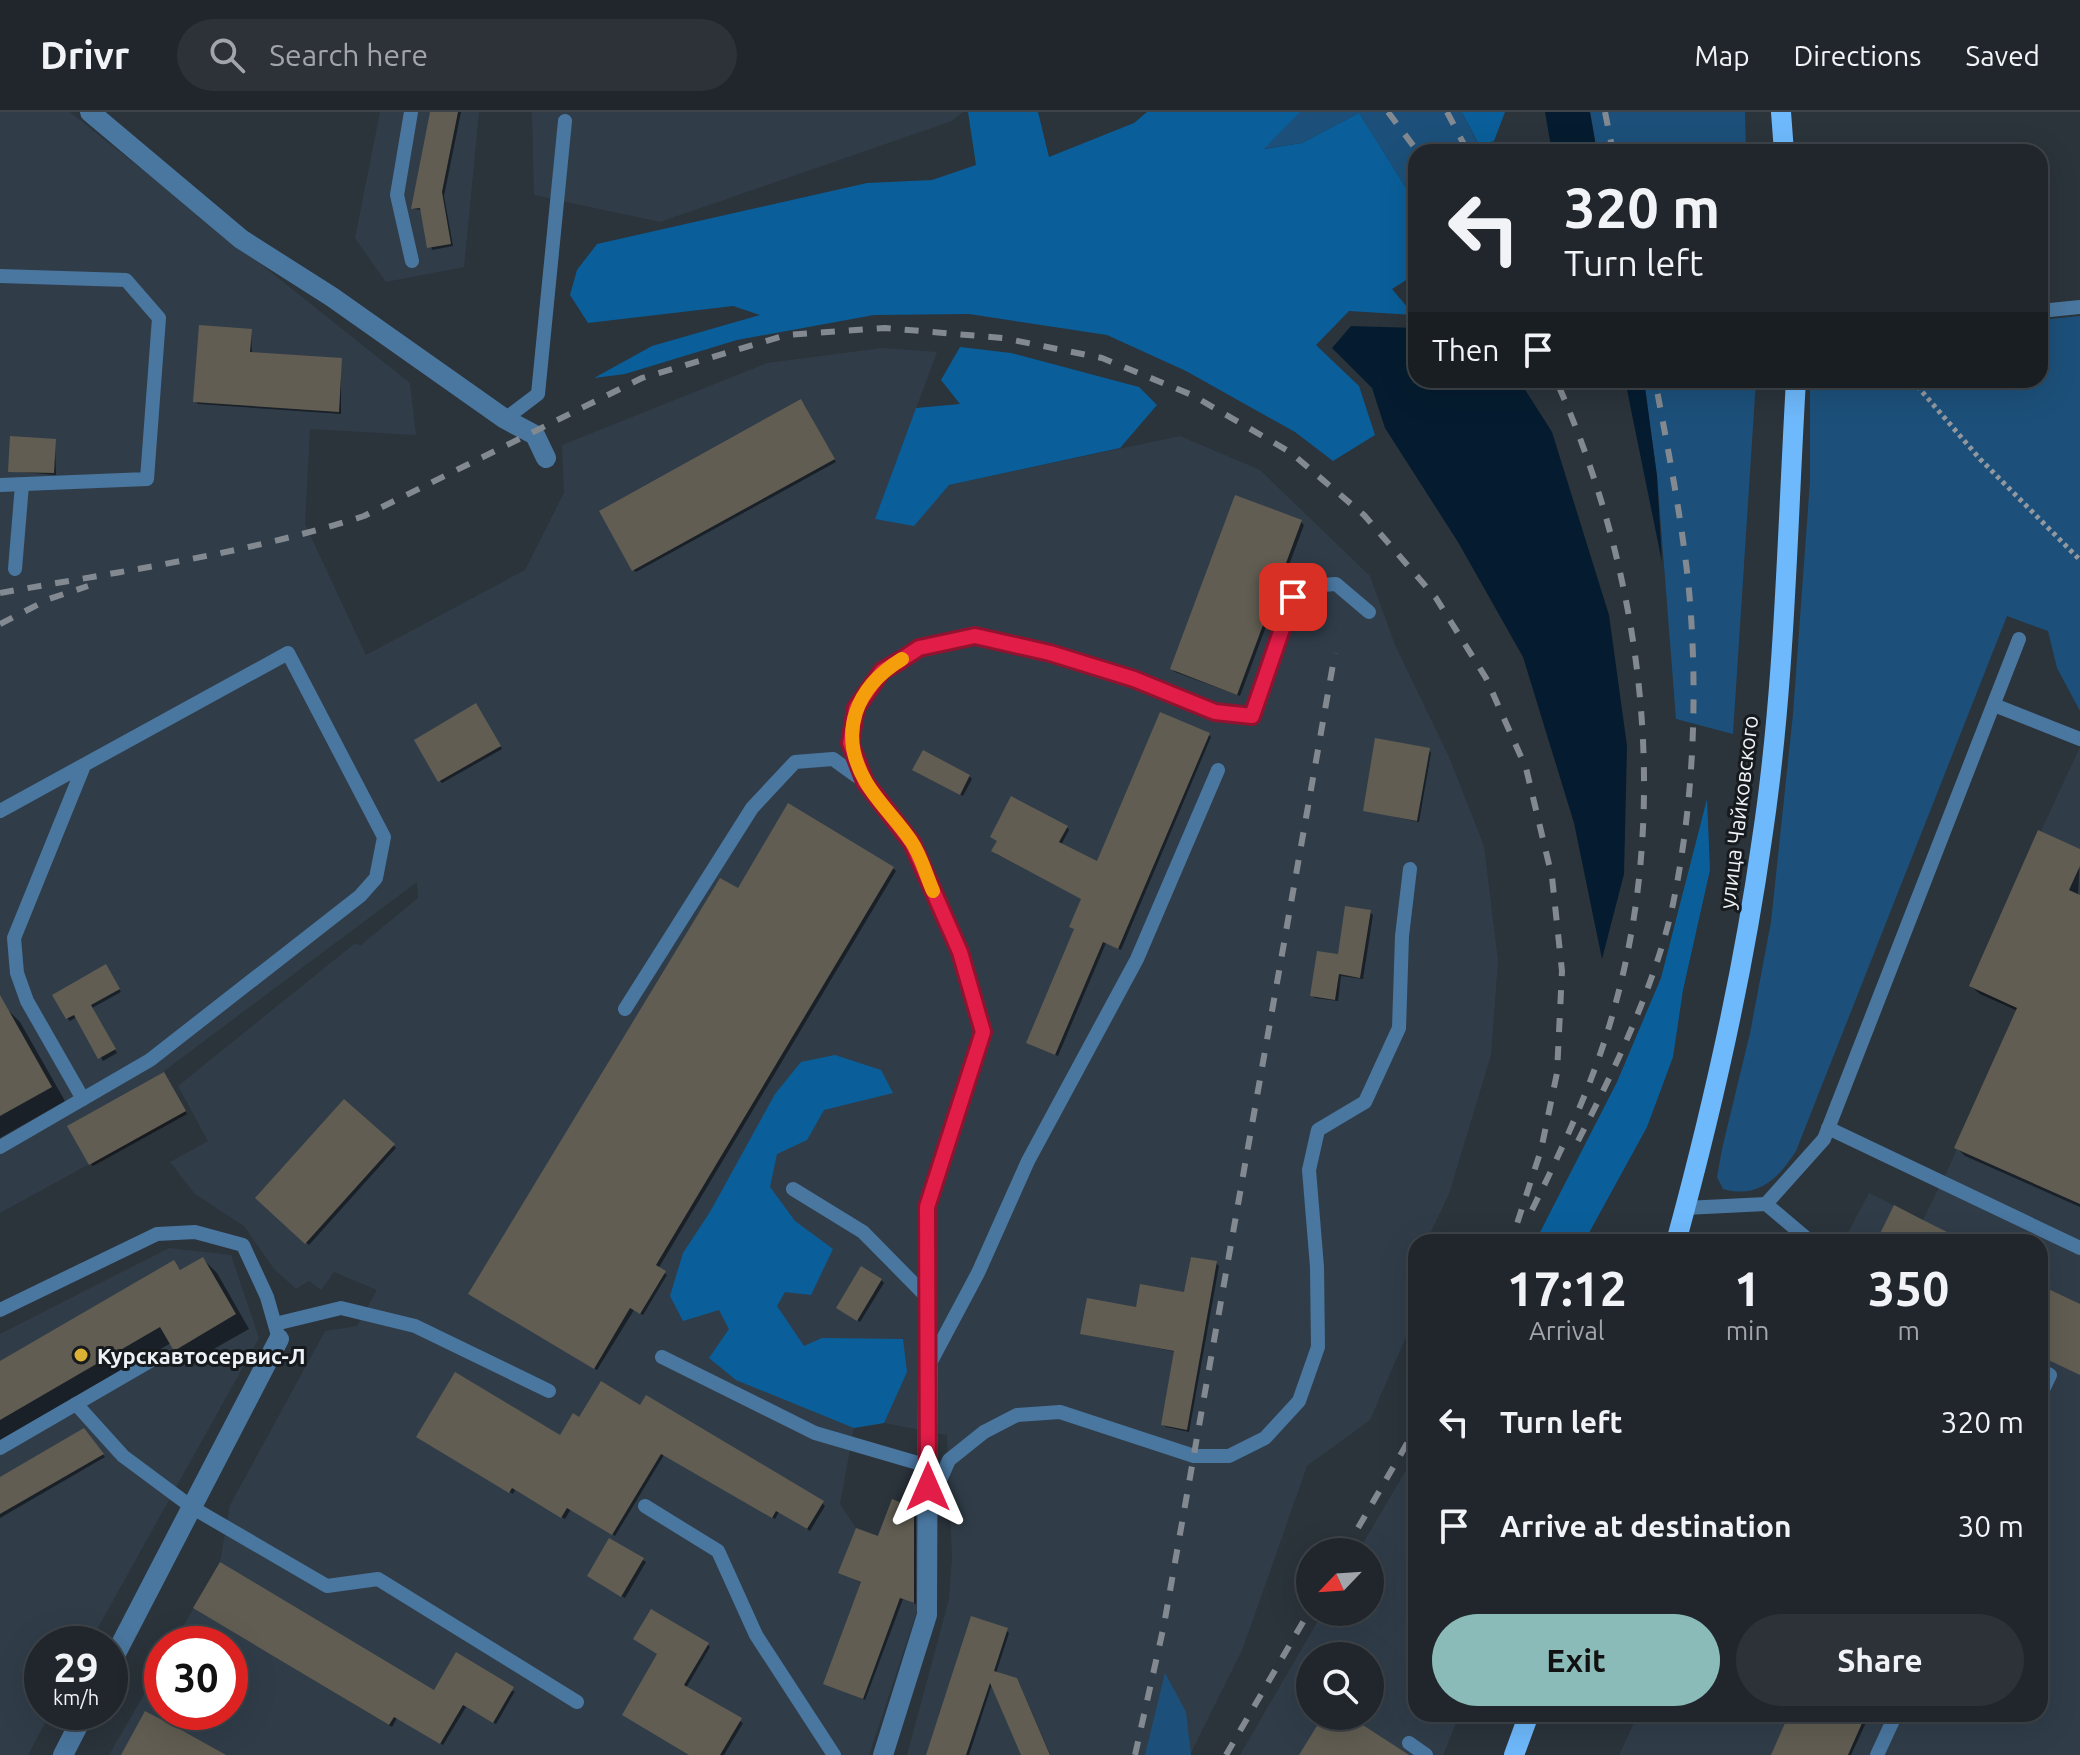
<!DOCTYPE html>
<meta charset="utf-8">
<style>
body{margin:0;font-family:Ubuntu,sans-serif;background:#2d3238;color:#f1f3f6;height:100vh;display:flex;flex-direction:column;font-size:30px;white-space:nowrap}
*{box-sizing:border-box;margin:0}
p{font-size:26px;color:#a2a5a9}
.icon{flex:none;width:44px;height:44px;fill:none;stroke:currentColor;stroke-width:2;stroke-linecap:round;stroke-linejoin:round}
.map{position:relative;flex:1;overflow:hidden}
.panel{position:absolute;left:1408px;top:1122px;width:640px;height:488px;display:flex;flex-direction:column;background:#20262c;border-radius:24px;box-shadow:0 8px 32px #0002,0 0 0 2px #3d4348}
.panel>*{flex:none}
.top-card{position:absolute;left:1408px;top:32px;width:640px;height:244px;border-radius:24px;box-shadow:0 8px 32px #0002,0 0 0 2px #3d4348;background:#20262c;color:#f1f3f6;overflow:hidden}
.needle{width:52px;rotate:245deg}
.buttons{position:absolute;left:1296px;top:1426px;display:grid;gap:16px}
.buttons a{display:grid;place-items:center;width:88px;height:88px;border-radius:50%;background:#20262c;box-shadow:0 8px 32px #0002,0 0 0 2px #3d4348;font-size:40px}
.speed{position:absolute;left:24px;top:1514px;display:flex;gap:16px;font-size:40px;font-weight:700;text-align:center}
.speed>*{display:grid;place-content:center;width:104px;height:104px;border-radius:50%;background:#20262c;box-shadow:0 8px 32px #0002,0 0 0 2px #3d4348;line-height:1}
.speed small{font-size:20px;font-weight:400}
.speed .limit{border:12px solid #d22;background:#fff;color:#111}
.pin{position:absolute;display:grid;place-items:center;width:68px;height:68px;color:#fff;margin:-34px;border-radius:16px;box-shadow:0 4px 12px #0006}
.me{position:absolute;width:88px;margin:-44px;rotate:0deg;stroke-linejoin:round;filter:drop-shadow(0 0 6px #0008)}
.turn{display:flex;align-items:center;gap:28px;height:168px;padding:0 24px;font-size:36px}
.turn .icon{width:104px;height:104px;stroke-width:2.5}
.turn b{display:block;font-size:56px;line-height:68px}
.then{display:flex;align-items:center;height:76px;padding:0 24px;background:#0003;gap:16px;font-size:30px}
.eta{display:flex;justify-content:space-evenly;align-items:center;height:136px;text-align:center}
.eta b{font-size:48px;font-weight:700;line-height:56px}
.cta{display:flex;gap:16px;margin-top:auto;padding:16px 24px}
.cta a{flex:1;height:92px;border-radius:48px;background:#8bbbb9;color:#111;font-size:32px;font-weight:700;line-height:92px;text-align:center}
.cta a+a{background:#2d3238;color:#f1f3f6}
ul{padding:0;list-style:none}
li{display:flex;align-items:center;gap:24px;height:104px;padding:0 24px}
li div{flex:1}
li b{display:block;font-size:30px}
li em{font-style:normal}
header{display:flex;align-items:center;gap:48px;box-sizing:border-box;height:112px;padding:0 40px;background:#20262c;border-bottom:2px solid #3d4348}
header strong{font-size:38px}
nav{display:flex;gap:44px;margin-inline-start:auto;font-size:28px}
.search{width:560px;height:72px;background:#2d3238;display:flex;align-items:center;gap:20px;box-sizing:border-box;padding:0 28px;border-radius:44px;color:#a2a5a9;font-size:30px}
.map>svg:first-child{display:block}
.built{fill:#303d49;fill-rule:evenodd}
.green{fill:#1c507a}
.forest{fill:#0a5f9a}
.water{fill:#051c30}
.shadow{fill:#0007}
.building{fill:#615d52}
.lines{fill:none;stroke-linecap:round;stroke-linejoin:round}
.path{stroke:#92989f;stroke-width:5;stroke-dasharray:4 4;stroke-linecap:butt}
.service{stroke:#4a77a0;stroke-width:14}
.minor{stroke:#4a77a0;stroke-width:20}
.primary{stroke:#6eb9fc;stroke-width:20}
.rail{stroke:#838990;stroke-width:6;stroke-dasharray:14 14;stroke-linecap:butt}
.route-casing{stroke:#92132f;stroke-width:20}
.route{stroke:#e11d48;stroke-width:14}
.slow{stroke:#f59e0b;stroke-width:14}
.poi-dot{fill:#dbb233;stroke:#171b1e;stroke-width:3}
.labels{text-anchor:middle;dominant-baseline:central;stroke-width:6;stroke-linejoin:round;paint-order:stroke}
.street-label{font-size:22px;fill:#edf2f7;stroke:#171b1e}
.poi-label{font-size:22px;font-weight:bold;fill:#edf2f7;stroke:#171b1e;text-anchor:start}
</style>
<header>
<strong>Drivr</strong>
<div class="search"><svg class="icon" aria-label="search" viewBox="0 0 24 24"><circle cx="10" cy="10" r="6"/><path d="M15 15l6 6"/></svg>Search here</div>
<nav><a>Map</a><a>Directions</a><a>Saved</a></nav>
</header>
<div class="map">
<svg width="2080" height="1643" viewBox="0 0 2080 1643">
<rect width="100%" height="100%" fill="#2b333b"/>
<g class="built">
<polygon points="0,0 70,0 410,271 416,323 310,317 305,412 366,543 525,458 564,381 562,333 767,251 882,236 937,240 875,407 914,413 949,373 1180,324 1260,358 1370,464 1395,533 1449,645 1484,734 1498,849 1491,943 1449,1082 1426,1130 1416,1130 1416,1202 1370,1308 1307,1354 1243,1536 1190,1643 907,1643 949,1487 952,1446 947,1323 884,1311 854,1316 840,1392 856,1416 877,1424 892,1387 921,1399 919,1493 869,1643 109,1643 162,1551 162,1600 230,1600 230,1532 173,1532 220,1450 230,1393 325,1219 357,1214 377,1178 334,1160 321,1178 309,1169 296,1177 274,1157 244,1114 195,1082 170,1050 208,1029 178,974 354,832 361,833 418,786 417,770 164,959 186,999 0,1101"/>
<polygon points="380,0 479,0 464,155 386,170 355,126"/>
<polygon points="532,0 963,0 952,9 660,110 534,83"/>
<polygon points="2080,635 2080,1643 1619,1643 1638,1602 2040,1602 2040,1130 1843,1130 1869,1081 1923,1108 1950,1053 2017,896 1969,874"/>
<polygon points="169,1136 231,1143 259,1226 89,1532 42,1532 42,1600 51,1600 28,1643 0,1643 0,1222"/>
<path d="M1416,1341V1602H1460L1443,1643H1240L1323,1500H1370V1440H1358ZM1310,1544H1370V1604H1310Z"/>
</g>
<g class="green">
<polygon points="1300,0 1462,0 1482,40 1416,40 1416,92 1359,1 1302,31 1262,37"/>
<polygon points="1590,0 1745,0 1746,40 1597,40"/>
<path d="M2080,204V599L2057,556L2048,519L2007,504L1796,1039C1778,1067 1758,1087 1723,1077L1717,1065L1722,1037L1750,921L1771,810L1793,602L1810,369V268H2040V208Z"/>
<polygon points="1644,268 1756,268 1733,622 1676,607 1657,364"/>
<polygon points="1165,1561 1186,1600 1191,1643 1145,1643"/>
</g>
<g class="forest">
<polygon points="968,0 1038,0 1049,45 1134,11 1147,0 1300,0 1264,37 1302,31 1359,1 1416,92 1416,162 1392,177 1414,203 1349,199 1316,233 1359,274 1375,323 1333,349 1295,320 1186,259 1107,223 969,202 874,203 737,228 625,262 594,266 652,234 760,203 733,194 588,211 570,183 577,158 597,132 867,71 932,68 976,53"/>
<polygon points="1462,0 1505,0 1494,29 1479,33"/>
<polygon points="960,235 1011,241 1139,275 1157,293 1120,336 949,373 914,414 875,407 916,296 960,292 941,268"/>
<polygon points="1707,687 1710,758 1683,878 1673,945 1647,1015 1584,1130 1535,1130 1617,970 1661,866"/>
<polygon points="835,943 881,958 893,981 824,998 807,1028 777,1042 770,1075 795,1109 833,1137 811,1183 785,1180 777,1194 804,1234 822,1226 903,1227 907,1260 884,1311 854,1316 736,1268 709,1246 729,1217 719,1198 683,1209 670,1184 683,1141 710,1100 775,982 801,950"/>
</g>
<g class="water">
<polygon points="1545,0 1590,0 1597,40 1552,40"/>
<polygon points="1351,214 1416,216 1416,268 1519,268 1552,320 1609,503 1627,634 1624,762 1602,847 1574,711 1523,545 1458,430 1385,316 1372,276 1332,236"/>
<polygon points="1625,268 1644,268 1657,364 1662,450"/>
</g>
<g class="shadow">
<polygon points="432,0 461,0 444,84 453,134 432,138 422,98 413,97"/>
<polygon points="251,219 252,242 341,248 341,302 198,292 196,290"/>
<polygon points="804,292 836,350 636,460 633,458"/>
<polygon points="55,329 56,363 10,359"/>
<polygon points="1301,410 1304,413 1240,584 1175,560 1172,557"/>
<polygon points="478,597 502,637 442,671 440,669"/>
<polygon points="1209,623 1211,625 1121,838 1106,831 1058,944 1031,933 1075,819 1072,815 1083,787 996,742 1067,715 1069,718 1061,733 1098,752"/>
<polygon points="1429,638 1431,641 1419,710 1365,698"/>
<polygon points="914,658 969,664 972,667 963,684"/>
<polygon points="2080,739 2078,785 2080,1095 1965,1044 1957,1036 2018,899 1980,882 1971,874"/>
<polygon points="893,756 896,759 658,1157 667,1163 643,1203 634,1198 597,1258 473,1184 738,779"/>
<polygon points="1370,800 1373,803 1363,867 1341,864 1338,889 1315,886 1312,883"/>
<polygon points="108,858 121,880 92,896 117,941 103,949 77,905 70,909 67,906"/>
<polygon points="6,896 20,910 65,989 0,1026 0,899"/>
<polygon points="166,965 187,1002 93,1054 91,1052"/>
<polygon points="344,990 396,1036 309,1133 258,1086"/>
<polygon points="203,1147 217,1161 249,1217 189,1251 171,1231 0,1330 0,1251 173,1151 182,1159"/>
<polygon points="1216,1151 1219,1154 1189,1320 1166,1315 1163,1313 1176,1240 1082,1221 1138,1197 1186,1183"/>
<polygon points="881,1168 884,1171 860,1210 841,1198"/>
<polygon points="641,1295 822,1391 825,1394 810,1419 779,1400 775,1407 664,1343 615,1424 571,1397 565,1407 515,1378 513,1382 421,1327 560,1326 580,1308"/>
<polygon points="87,1321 105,1345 0,1406 0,1367"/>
<polygon points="913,1398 916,1401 916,1492 903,1487 865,1588 825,1571 862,1471 841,1461"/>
<polygon points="643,1448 646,1450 625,1486 592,1466"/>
<polygon points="198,1498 434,1581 515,1579 496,1612 466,1595 443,1633 397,1606 392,1615"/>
<polygon points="1006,1518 1009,1521 996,1561 1019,1571 1050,1642 1023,1643 992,1572 969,1643 928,1643"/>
<polygon points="707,1532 710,1535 686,1576 743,1611 724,1643 690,1643 660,1542"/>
<polygon points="1791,1602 1870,1602 1851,1643 1773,1643"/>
</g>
<g class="building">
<polygon points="430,0 458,0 442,80 451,132 427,136 420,96 411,97"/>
<polygon points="199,213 252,217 250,240 342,246 339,300 193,290"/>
<polygon points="801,287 835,347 632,459 599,399"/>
<polygon points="10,324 56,327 54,361 8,360"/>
<polygon points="1235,383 1302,408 1237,583 1170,557"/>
<polygon points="476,591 501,634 438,670 414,628"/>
<polygon points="1160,600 1210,621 1118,837 1103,830 1055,943 1026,931 1074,817 1069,815 1081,787 991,739 997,729 990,725 1011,684 1068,714 1059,730 1097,749"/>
<polygon points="1375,626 1430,636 1417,709 1363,699"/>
<polygon points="923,638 970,663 960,683 912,658"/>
<polygon points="788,691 894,755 656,1153 666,1159 640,1202 630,1196 594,1257 468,1182 720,766 738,776"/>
<polygon points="2038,718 2080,737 2080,754 2069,778 2080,783 2080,1092 1954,1036 2017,896 1969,874"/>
<polygon points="1345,794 1371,798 1360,866 1339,862 1335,888 1310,884 1317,839 1338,842"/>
<polygon points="106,852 120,877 91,893 116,937 98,947 74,903 66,907 52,883"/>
<polygon points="0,883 52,975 0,1004"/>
<polygon points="164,960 186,999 89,1053 67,1014"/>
<polygon points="344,987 395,1032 305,1132 255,1086"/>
<polygon points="1894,1093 1923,1108 1967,1130 1876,1130"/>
<polygon points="203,1145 236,1202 174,1239 160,1215 0,1308 0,1249 174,1148 180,1158"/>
<polygon points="1191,1145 1217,1149 1187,1318 1161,1313 1174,1239 1080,1222 1087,1186 1136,1195 1140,1172 1184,1180"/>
<polygon points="861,1154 882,1167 857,1209 836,1196"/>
<polygon points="2040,1173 2080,1192 2080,1263 2040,1244"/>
<polygon points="455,1260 560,1323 573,1301 579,1305 601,1269 640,1293 646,1283 824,1389 807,1417 776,1399 772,1406 661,1342 612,1423 567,1396 561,1406 512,1376 509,1381 416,1325"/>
<polygon points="84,1316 104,1342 0,1402 0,1365"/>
<polygon points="892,1387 914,1396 914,1491 900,1486 863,1587 823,1572 861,1470 838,1461 856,1416 878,1424"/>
<polygon points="609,1426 644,1446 621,1485 587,1464"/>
<polygon points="220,1450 434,1578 456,1540 514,1575 493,1611 463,1593 440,1632 394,1605 389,1613 193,1496"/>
<polygon points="651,1497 709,1531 684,1573 742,1606 720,1643 689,1643 622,1603 657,1542 633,1527"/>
<polygon points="971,1504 1008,1516 994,1559 1017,1566 1050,1643 1021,1643 990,1571 966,1643 926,1643"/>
<polygon points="145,1599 183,1619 226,1643 121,1643"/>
<polygon points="1789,1602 1866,1602 1848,1643 1771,1643"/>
<polygon points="1323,1604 1349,1604 1409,1643 1299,1643"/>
</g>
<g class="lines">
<polyline class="path" points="1912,268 1980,347 2080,448"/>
<g class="service">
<polyline points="411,0 397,83 412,149"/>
<polyline points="0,164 126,168 159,206 147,367 0,373"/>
<polyline points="2040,199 2080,195"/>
<polyline points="505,307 538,282 565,9"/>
<polyline points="15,457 22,373"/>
<polyline points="1994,593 2080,627"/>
<polyline points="865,670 850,631 856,596 882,559 919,536 975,524 1050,541 1134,567 1215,600 1252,604 1293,485 1310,474 1336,472 1369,500"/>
<polyline points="0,699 288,541 384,725 376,766 360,784 150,948 0,1035"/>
<polyline points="625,897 752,696 795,650 833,647 865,670 912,731 960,840 983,920 927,1095 925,1183"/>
<polyline points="83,987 27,889 17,861 14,826 83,656"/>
<polyline points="1828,1016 2080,1136"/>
<polyline points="793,1077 863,1120 925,1183 928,1252"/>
<polyline points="1766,1092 1824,1027 2019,527"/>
<polyline points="1685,1096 1766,1092 1811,1130"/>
<polyline points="0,1198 157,1122 195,1120 243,1133 267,1185 279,1227"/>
<polyline points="275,1212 341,1196 415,1214 549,1279"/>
<polyline points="662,1245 815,1321 928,1354"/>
<polyline points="928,1255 978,1161 1028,1049 1137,847 1218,658"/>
<polyline points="2040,1258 2050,1263 2040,1284"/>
<polyline points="76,1292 123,1344 193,1396 327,1474 378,1467 577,1590"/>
<polyline points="0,1336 157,1245"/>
<polyline points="931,1389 949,1348 984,1320 1017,1303 1060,1300 1194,1344 1229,1344 1265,1326 1299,1289 1318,1235 1317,1155 1309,1058 1318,1018 1365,990 1399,916 1402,824 1410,757"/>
<polyline points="645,1394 718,1439 756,1523 834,1643"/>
<polyline points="1409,1631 1426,1643"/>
<polyline points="1877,1643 1896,1602"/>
</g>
<g class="minor">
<polyline points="90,0 241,127 332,185 505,307 535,323 546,346"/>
<polyline points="110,1553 279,1227"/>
<polyline points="63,1643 85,1600"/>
<polyline points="883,1643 927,1503 928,1255"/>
</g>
<g class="primary">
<polyline points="1781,0 1784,40"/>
<path d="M1676,1130C1712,998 1743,862 1762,727C1785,576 1787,421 1796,268"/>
<polyline points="1514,1643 1529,1602"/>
</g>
<g class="rail">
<polyline points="1388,0 1418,40"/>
<polyline points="1447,0 1468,40"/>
<polyline points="1605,0 1613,40"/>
<path d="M0,481C122,459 246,442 364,404L642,266L786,223L885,216L1003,226L1102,246L1192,283L1290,340L1364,403L1436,486L1486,566L1526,656L1552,765L1562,859L1557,961L1541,1038L1511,1130"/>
<polyline points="0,512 49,487 88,474"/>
<path d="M1578,1029C1615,957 1658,867 1674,787C1694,687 1698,579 1689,478C1682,408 1668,337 1655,268"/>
<path d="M1532,1098C1565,1031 1597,963 1616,890C1671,686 1642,460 1556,268"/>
<polyline points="1344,1440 1416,1316"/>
<polyline points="1135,1643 1164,1513 1335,541"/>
<polyline points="1226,1643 1310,1498"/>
</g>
</g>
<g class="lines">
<g class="route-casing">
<polyline id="route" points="928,1375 927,1095 983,920 960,840 912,731 865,670 850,631 856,596 882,559 901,548 919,536 975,524 1050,541 1134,567 1215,600 1252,604 1293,485"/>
</g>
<use href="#route" class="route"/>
<path class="slow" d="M902,547C856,575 837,621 866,670C878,691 897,708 911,729C921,743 926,763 933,779"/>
</g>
<circle class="poi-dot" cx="81" cy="1243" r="8"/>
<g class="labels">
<g class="street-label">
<text transform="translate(1738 700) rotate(-83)">улица Чайковского</text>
</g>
<g class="poi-label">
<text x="97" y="1243">Курскавтосервис-Л</text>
</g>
</g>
</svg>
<div class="buttons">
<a><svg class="needle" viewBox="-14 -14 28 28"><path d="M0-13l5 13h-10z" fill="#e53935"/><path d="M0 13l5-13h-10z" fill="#a2a5a9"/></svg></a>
<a><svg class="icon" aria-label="search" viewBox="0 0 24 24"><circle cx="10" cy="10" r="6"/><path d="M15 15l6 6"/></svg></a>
</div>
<div class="speed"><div>29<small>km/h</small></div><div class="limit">30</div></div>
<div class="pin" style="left:1293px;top:485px;background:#d93025"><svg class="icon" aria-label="arrive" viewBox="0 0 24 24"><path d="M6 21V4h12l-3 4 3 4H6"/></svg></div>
<svg class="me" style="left:928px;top:1375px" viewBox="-20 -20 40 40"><path d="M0-17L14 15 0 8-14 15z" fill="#e11d48" stroke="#fff" stroke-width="4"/></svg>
<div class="top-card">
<div class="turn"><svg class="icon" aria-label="left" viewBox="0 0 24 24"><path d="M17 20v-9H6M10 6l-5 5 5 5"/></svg><div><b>320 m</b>Turn left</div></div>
<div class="then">Then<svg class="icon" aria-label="arrive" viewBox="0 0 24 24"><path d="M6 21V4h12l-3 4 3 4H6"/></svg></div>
</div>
<section class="panel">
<div class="eta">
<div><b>17:12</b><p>Arrival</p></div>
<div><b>1</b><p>min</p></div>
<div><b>350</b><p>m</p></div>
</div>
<ul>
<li><svg class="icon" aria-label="left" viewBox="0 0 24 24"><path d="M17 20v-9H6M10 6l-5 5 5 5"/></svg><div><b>Turn left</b></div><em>320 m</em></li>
<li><svg class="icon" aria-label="arrive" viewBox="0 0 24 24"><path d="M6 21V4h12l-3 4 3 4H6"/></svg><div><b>Arrive at destination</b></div><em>30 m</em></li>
</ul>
<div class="cta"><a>Exit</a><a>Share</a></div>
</section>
</div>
